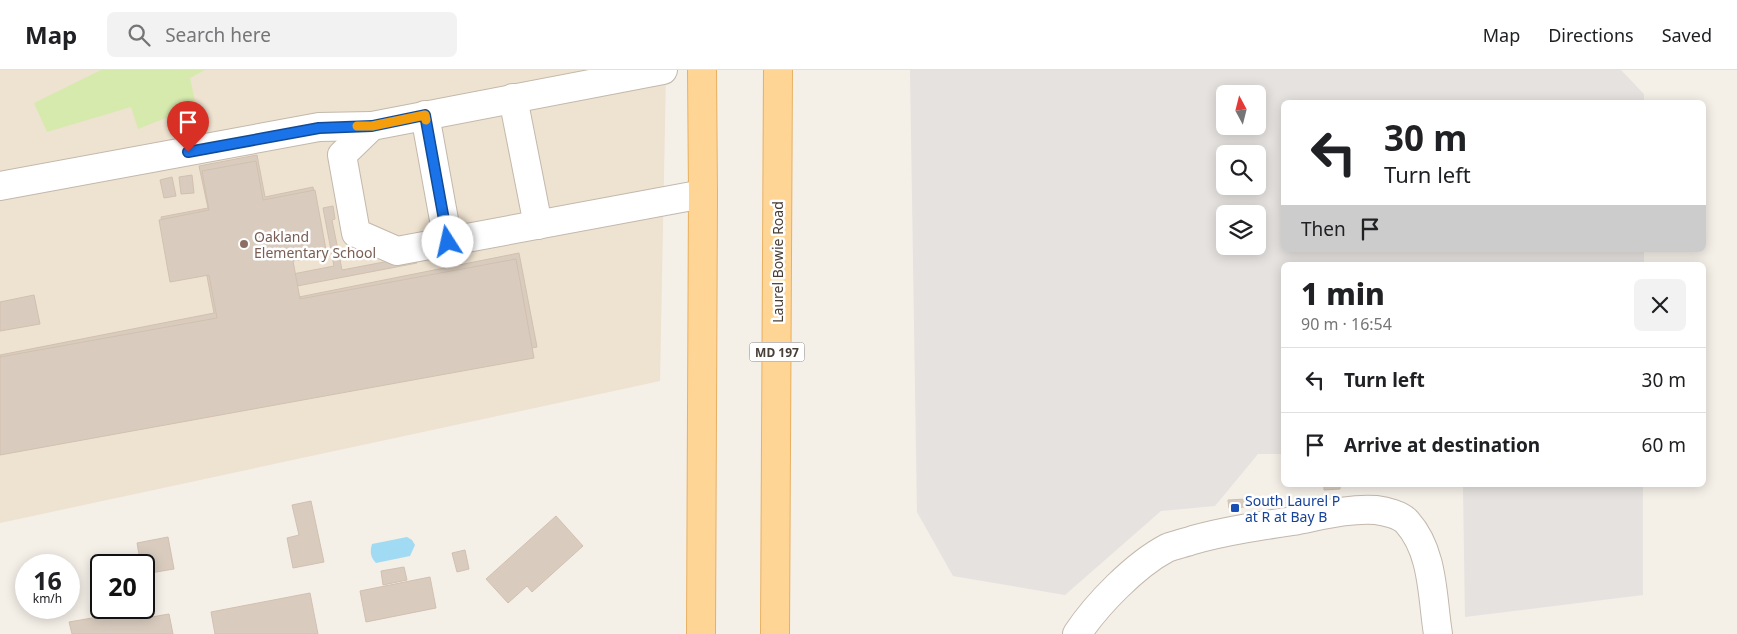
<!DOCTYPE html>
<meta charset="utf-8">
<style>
body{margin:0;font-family:"Noto Sans",sans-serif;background:#f2f2f2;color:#202124;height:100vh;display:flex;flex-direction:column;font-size:19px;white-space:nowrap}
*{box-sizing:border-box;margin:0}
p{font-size:16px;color:#757577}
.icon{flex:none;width:28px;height:28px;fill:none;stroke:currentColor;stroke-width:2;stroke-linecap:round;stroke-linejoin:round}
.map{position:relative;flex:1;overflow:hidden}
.details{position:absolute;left:1281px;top:192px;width:425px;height:225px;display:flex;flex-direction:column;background:#fff;border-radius:8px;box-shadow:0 2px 12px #0003}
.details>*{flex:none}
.top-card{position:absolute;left:1281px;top:30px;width:425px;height:152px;border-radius:8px;box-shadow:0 2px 12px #0003;background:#fff;color:#202124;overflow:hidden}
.needle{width:32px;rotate:353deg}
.tools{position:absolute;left:1216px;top:15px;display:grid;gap:10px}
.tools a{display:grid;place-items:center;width:50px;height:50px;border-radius:8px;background:#fff;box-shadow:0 2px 12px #0003;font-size:25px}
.speed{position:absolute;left:15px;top:484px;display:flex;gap:10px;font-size:25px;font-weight:700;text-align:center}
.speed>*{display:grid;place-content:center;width:65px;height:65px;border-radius:50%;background:#fff;box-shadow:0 2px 12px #0003;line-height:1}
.speed small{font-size:12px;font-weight:400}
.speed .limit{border:2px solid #111;border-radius:8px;background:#fff;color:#111}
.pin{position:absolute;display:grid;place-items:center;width:42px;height:42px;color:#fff;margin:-51px -21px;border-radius:50% 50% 50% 0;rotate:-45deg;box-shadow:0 0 5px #0007}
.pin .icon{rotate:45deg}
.me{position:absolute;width:55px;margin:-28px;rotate:350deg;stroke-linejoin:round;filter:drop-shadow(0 0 4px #0008)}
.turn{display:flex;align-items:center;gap:18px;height:105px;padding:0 20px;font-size:22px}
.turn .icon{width:65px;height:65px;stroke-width:2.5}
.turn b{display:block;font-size:35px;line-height:42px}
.then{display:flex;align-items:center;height:48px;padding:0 20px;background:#0003;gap:10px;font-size:19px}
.round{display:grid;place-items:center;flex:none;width:52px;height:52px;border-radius:8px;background:#f2f2f2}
.summary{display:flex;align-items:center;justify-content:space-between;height:85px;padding:0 20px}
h1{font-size:30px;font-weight:800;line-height:38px}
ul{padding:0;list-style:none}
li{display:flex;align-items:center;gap:15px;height:65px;padding:0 20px;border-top:1px solid #e0e0e0}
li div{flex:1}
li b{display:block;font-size:19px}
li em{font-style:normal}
header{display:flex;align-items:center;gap:30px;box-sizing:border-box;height:70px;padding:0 25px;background:#fff;border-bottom:1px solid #e0e0e0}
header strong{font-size:24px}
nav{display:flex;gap:28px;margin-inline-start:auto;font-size:18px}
.search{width:350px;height:45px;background:#f2f2f2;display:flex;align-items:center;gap:12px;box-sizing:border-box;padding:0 18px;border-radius:8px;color:#757577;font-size:19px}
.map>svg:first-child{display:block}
.education{fill:#eee2d0}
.green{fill:#d6eaae}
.parking{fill:#e5e2df;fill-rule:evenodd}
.water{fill:#a1dbf3}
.building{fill:#d9ccbf;stroke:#d1c0af;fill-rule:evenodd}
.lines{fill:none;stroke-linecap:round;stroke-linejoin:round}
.minor-casing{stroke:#c3b8ac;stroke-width:30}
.major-casing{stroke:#e8b061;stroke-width:30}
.minor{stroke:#fff;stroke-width:28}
.major{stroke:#ffd595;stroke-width:28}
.route-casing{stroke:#114b97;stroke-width:12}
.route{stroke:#1a73e8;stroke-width:9}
.slow{stroke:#f59e0b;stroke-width:9}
.education-dot{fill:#8d6e63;stroke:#fff;stroke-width:2}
.transit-dot{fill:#1a4fb4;stroke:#fff;stroke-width:2}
.labels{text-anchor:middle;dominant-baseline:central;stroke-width:5;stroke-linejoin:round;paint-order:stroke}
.shield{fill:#fff;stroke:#7e7872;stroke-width:1}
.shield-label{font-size:12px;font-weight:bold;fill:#473e36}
.education-label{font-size:14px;fill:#785e54;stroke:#fff;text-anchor:start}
.street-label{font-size:14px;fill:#473e36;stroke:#fff}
.transit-label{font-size:14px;fill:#164399;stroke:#fff;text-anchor:start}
</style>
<header>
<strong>Map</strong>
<div class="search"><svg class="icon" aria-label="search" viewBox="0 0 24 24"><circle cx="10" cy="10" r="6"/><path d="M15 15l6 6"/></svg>Search here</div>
<nav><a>Map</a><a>Directions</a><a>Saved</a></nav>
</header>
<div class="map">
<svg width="1737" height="564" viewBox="0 0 1737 564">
<rect width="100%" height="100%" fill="#f4efe7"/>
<polygon class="education" points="0,0 666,0 660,311 0,453"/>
<polygon class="green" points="101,0 205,0 190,8 196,36 138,59 131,37 47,62 34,33"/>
<g class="parking">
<path d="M910,0H1621L1644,24V32H1284V180H1644V195H1284V384H1258L1215,436L1161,441L1065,525L953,506L917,442ZM1225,24H1258V56H1225ZM1225,84H1258V116H1225ZM1225,144H1258V176H1225Z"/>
<polygon points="1463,415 1643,415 1643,525 1465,547"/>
</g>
<path class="water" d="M407,467L412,470L415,475L410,486L376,493C370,487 370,481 372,474Z"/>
<g class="building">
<path d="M257,85L265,127L313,117L325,179L290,186L293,204L334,196L323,138L333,136L335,149L332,150L342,200L405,188L415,184L417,193L297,216L299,227L519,183L537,277L304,322L305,326L247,338L246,334L0,382V285L214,243L206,201L173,208L161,147L208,138L199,96ZM274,195L281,230L231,239L224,205Z"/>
<polygon points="256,91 263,130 315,120 327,185 293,191 300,229 516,189 534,288 0,385 0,287 217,248 209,205 170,212 159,150 209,140 202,101"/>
<polygon points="192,105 194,123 181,124 179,107"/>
<polygon points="172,107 176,126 164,128 160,110"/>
<polygon points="34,225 40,254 0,261 0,232"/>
<polygon points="1324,415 1340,415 1340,419 1324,420"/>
<polygon points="1246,429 1246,437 1229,438 1228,430"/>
<polygon points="311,431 324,492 293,498 287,468 299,465 292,435"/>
<polygon points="556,446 583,476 532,522 527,516 508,533 486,509"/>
<polygon points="168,467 174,499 144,504 144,495 141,495 137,473"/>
<polygon points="465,480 469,499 457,502 452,483"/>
<polygon points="404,497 407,510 383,515 381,501"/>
<polygon points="430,507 436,538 366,552 360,521"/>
<polygon points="310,523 318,564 215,564 211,542"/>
<polygon points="138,540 140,549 169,544 173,564 72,564 69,552"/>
</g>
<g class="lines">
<g class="minor-casing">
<g id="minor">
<polyline points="663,0 372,56 342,85 356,163 397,181 703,124"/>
<polyline points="513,28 538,155"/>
<polyline points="425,45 448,172"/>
<polyline points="0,116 319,57 372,56"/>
<path d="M1077,564C1097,534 1135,495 1167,478C1175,475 1184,473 1193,470C1225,461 1259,456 1293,451C1320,446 1349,438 1376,440C1385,441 1401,445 1407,452C1434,482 1432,527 1438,564"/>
</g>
</g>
<g class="major-casing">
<g id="major">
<polyline points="701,564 703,124 702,0"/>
<polyline points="775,564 778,0"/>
</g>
</g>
<use href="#minor" class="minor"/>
<use href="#major" class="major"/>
</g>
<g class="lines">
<g class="route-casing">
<polyline id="route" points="188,82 319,58 372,56 425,45 448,172"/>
</g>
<use href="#route" class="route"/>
<polyline class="slow" points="357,56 372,56 425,45 426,50"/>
</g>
<circle class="education-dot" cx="244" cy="174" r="5"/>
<rect class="transit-dot" x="1230" y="433" width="10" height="10" rx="2.5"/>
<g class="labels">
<rect class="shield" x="749.5" y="272.5" width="55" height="19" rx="4"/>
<g class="shield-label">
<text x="777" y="282">MD 197</text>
</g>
<g class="education-label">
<text x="254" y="166">Oakland<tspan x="254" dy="16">Elementary School</tspan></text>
</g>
<g class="street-label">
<text transform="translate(777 192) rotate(-90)">Laurel Bowie Road</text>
</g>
<g class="transit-label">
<text x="1245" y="430">South Laurel P<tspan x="1245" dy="16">at R at Bay B</tspan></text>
</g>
</g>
</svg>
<div class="tools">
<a><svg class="needle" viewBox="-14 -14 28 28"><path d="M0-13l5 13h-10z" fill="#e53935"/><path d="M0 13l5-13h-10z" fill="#757577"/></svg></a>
<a><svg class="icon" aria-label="search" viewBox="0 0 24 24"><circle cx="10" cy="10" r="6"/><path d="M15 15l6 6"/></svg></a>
<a><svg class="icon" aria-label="layers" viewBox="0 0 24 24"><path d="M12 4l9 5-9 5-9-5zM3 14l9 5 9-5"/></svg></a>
</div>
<div class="speed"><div>16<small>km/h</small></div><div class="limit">20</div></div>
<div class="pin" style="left:188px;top:82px;background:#d93025"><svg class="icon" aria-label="arrive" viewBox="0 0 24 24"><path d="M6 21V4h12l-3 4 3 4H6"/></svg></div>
<svg class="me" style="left:448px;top:172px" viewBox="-20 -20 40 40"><circle r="19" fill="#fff"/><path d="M0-13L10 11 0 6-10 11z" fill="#1a73e8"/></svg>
<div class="top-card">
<div class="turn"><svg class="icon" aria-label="left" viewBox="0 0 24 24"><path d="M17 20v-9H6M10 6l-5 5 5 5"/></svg><div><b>30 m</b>Turn left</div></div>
<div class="then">Then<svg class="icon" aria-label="arrive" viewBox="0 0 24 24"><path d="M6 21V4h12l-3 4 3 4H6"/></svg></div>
</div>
<section class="details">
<div class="summary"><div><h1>1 min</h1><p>90 m · 16:54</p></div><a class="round"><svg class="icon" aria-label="close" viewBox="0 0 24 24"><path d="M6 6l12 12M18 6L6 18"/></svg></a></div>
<ul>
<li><svg class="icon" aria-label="left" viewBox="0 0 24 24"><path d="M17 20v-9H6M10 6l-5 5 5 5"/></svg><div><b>Turn left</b></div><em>30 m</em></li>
<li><svg class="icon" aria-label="arrive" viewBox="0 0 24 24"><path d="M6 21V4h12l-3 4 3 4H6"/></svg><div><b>Arrive at destination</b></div><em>60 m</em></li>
</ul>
</section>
</div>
